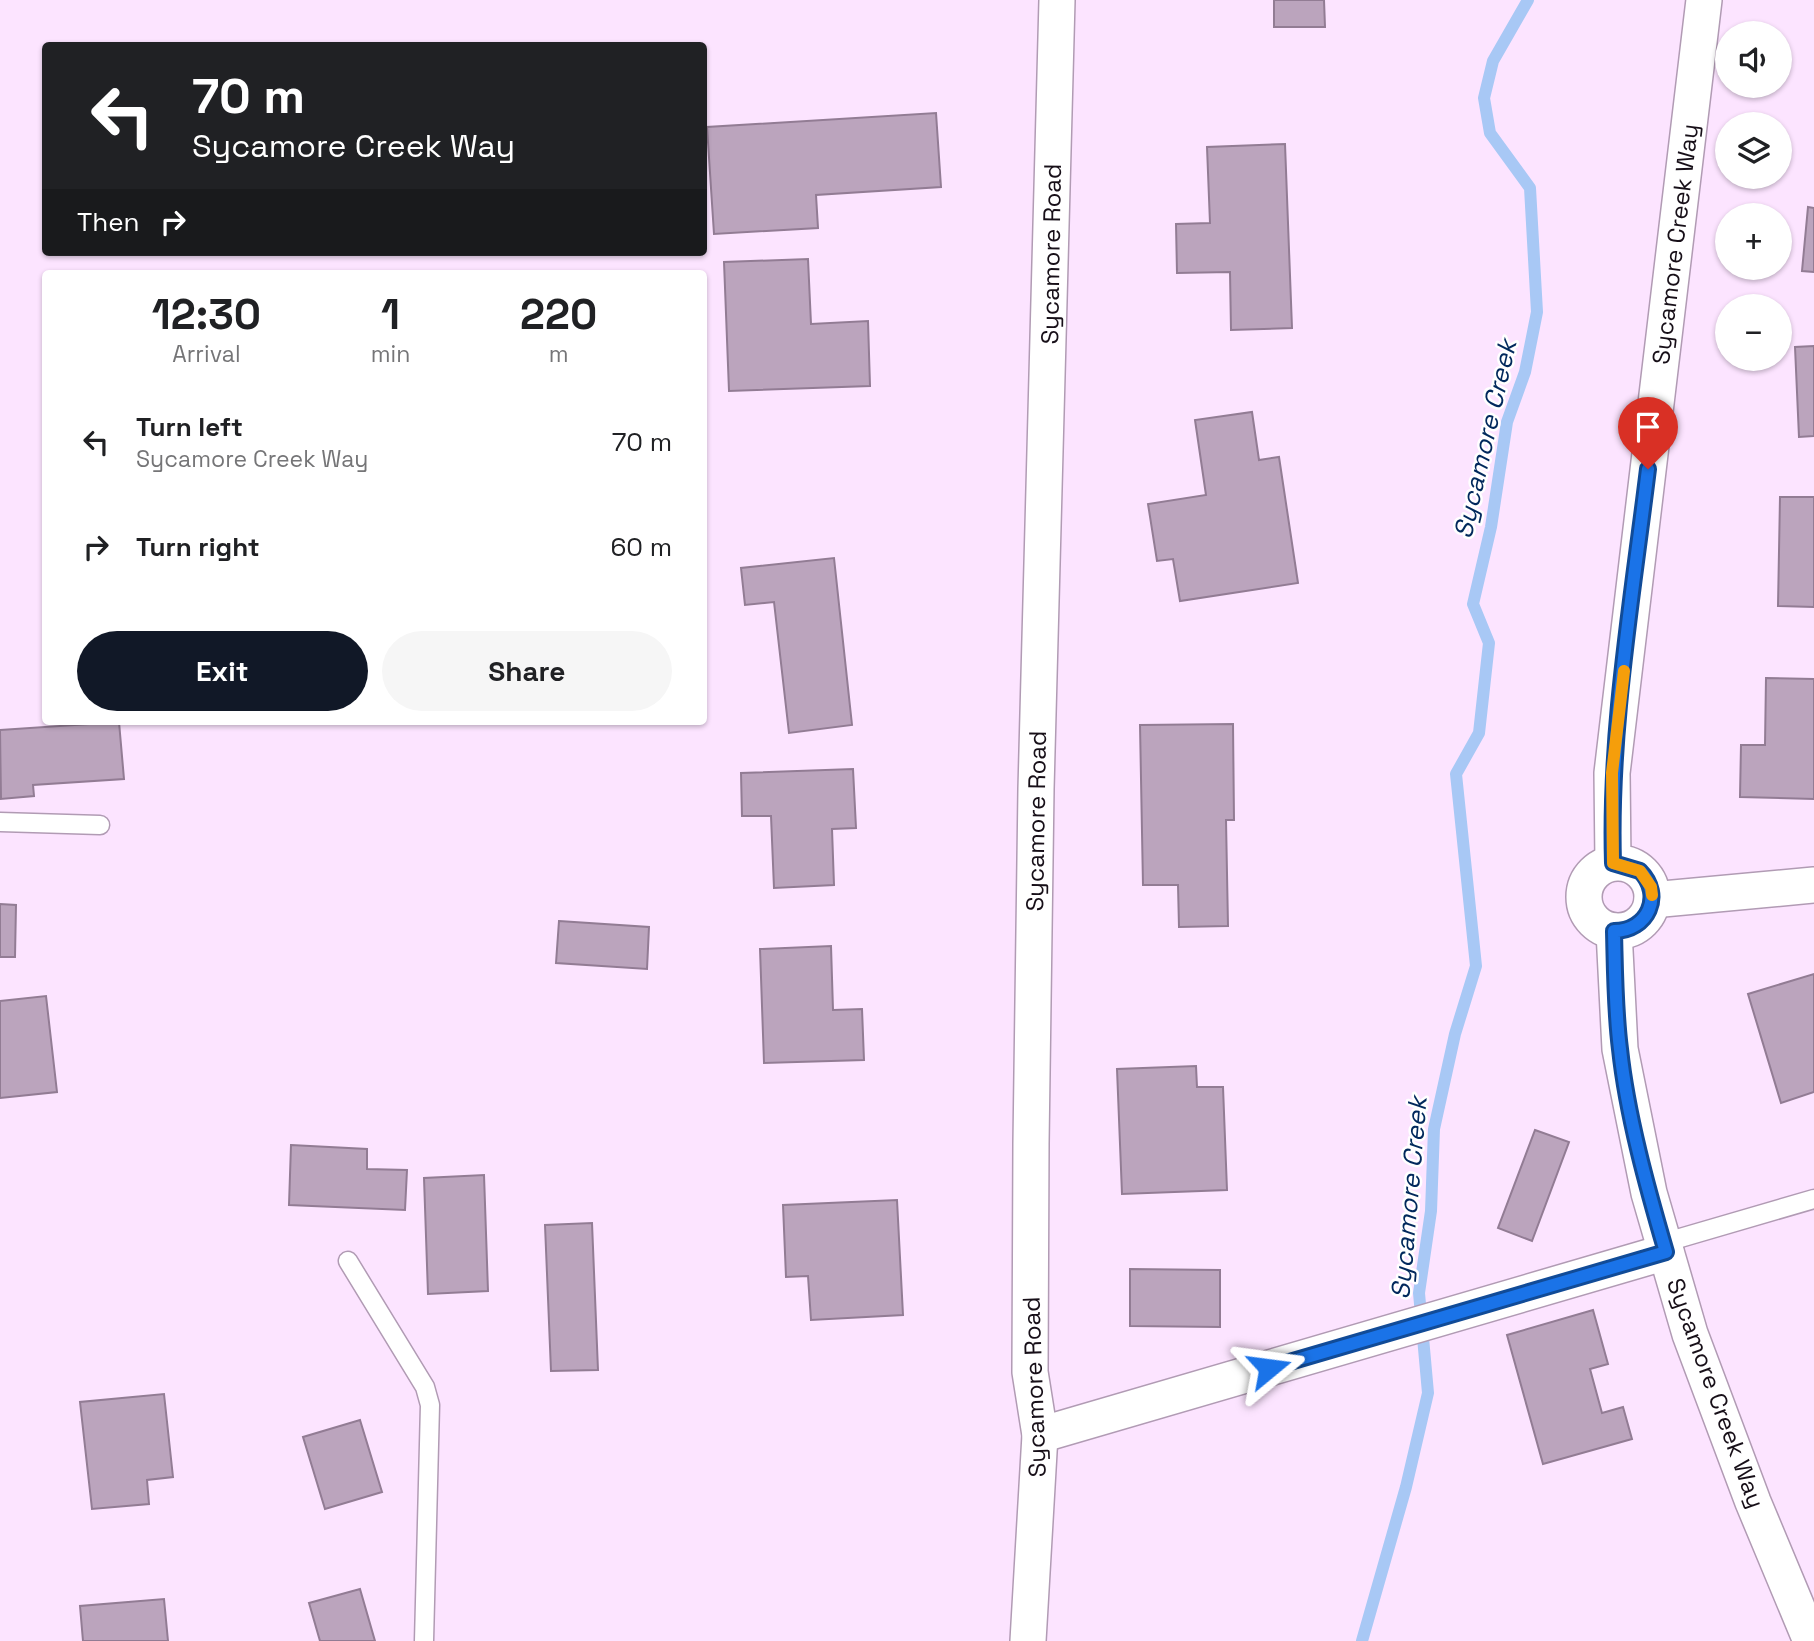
<!DOCTYPE html>
<meta charset="utf-8">
<style>
body{margin:0;font-family:"Space Grotesk",sans-serif;background:#f6f6f6;color:#202124;height:100vh;display:flex;flex-direction:column;font-size:26px;white-space:nowrap}
*{box-sizing:border-box;margin:0}
p{font-size:23px;color:#757577}
.icon{flex:none;width:38px;height:38px;fill:none;stroke:currentColor;stroke-width:2;stroke-linecap:round;stroke-linejoin:round}
.map{position:relative;flex:1;overflow:hidden}
.drawer{position:absolute;left:42px;top:270px;width:665px;height:455px;display:flex;flex-direction:column;background:#fff;border-radius:7px;box-shadow:0 2px 5px #0004}
.drawer>*{flex:none}
.hud{position:absolute;left:42px;top:42px;width:665px;height:214px;border-radius:7px;box-shadow:0 2px 5px #0004;background:#202124;color:#fff;overflow:hidden}
.fabs{position:absolute;left:1715px;top:21px;display:grid;gap:14px}
.fabs a{display:grid;place-items:center;width:77px;height:77px;border-radius:50%;background:#fff;box-shadow:0 2px 5px #0004;font-size:35px}
.pin{position:absolute;display:grid;place-items:center;width:60px;height:60px;color:#fff;margin:-72px -30px;border-radius:50% 50% 50% 0;rotate:-45deg;box-shadow:0 0 7px #0007}
.pin .icon{rotate:45deg}
.me{position:absolute;width:77px;margin:-38px;rotate:74deg;stroke-linejoin:round;filter:drop-shadow(0 0 5px #0008)}
.turn{display:flex;align-items:center;gap:24px;height:147px;padding:0 35px;font-size:32px}
.turn .icon{width:91px;height:91px;stroke-width:2.5}
.turn b{display:block;font-size:49px;line-height:60px}
.then{display:flex;align-items:center;height:66px;padding:0 35px;background:#0003;gap:14px;font-size:26px}
.eta{display:flex;justify-content:space-evenly;align-items:center;height:119px;text-align:center}
.eta b{font-size:42px;font-weight:600;line-height:49px}
.cta{display:flex;gap:14px;margin-top:auto;padding:14px 35px}
.cta a{flex:1;height:80px;border-radius:42px;background:#111827;color:#fff;font-size:28px;font-weight:600;line-height:80px;text-align:center}
.cta a+a{background:#f6f6f6;color:#202124}
ul{padding:0;list-style:none}
li{display:flex;align-items:center;gap:21px;height:105px;padding:0 35px}
li div{flex:1}
li b{display:block;font-size:26px}
li em{font-style:normal}
.map>svg:first-child{display:block}
.lines{fill:none;stroke-linecap:round;stroke-linejoin:round}
.stream{stroke:#a8c8f5;stroke-width:12}
.building{fill:#bba4bd;stroke:#927c94;stroke-width:2}
.lane-casing{stroke:#b19bb4;stroke-width:21}
.street-casing{stroke:#b19bb4;stroke-width:38}
.lane{stroke:#fff;stroke-width:18}
.street{stroke:#fff;stroke-width:35}
.route-casing{stroke:#114b97;stroke-width:18}
.route{stroke:#1a73e8;stroke-width:12}
.slow{stroke:#f59e0b;stroke-width:12}
.labels{text-anchor:middle;dominant-baseline:central;stroke-width:5;stroke-linejoin:round;paint-order:stroke}
.street-label{font-size:24px;fill:#170f18;stroke:#fff}
.water-label{font-size:26px;font-style:italic;fill:#01285c;stroke:#fff}
</style>
<div class="map">
<svg width="1814" height="1641" viewBox="0 0 1814 1641">
<rect width="100%" height="100%" fill="#fce4ff"/>
<g class="lines">
<polyline class="stream" points="1362,1641 1406,1487 1428,1393 1419,1293 1431,1211 1434,1129 1455,1034 1476,966 1456,774 1479,733 1489,643 1473,604 1491,527 1507,422 1525,372 1537,312 1530,188 1490,133 1484,98 1493,61 1528,0"/>
</g>
<g class="building">
<polygon points="1274,0 1324,0 1325,27 1274,27"/>
<polygon points="936,113 941,187 816,195 818,228 714,234 707,127"/>
<polygon points="1285,144 1292,328 1231,330 1230,272 1177,273 1176,224 1210,223 1207,147"/>
<polygon points="1808,207 1814,208 1814,272 1802,271"/>
<polygon points="808,259 811,324 868,321 870,386 729,391 724,262"/>
<polygon points="1814,346 1814,436 1799,437 1795,347"/>
<polygon points="1252,412 1259,460 1279,457 1298,583 1180,601 1173,559 1157,561 1148,504 1206,495 1195,420"/>
<polygon points="1780,497 1814,497 1814,607 1778,606"/>
<polygon points="834,558 852,725 789,733 774,602 745,605 741,568"/>
<polygon points="1766,678 1814,679 1814,799 1740,797 1741,745 1765,745"/>
<polygon points="119,722 124,779 33,785 34,796 1,799 0,730"/>
<polygon points="1233,724 1234,820 1226,820 1228,926 1179,927 1178,885 1143,885 1140,725"/>
<polygon points="853,769 856,828 832,829 834,885 774,888 771,816 742,816 741,773"/>
<polygon points="0,904 16,905 15,957 0,957"/>
<polygon points="559,921 649,927 647,969 556,963"/>
<polygon points="831,946 833,1010 862,1009 864,1060 764,1063 760,949"/>
<polygon points="1814,974 1814,1092 1781,1103 1748,994"/>
<polygon points="46,996 57,1092 0,1098 0,1001"/>
<polygon points="1196,1066 1197,1087 1223,1087 1227,1190 1122,1194 1117,1069"/>
<polygon points="1535,1130 1569,1142 1532,1241 1498,1228"/>
<polygon points="291,1145 367,1149 367,1169 407,1170 405,1210 289,1205"/>
<polygon points="484,1175 488,1291 428,1294 424,1178"/>
<polygon points="897,1200 903,1315 811,1320 808,1276 786,1277 783,1205"/>
<polygon points="592,1223 598,1370 551,1371 545,1225"/>
<polygon points="1130,1269 1220,1270 1220,1327 1130,1326"/>
<polygon points="1593,1310 1608,1364 1590,1369 1602,1413 1623,1407 1632,1439 1543,1464 1507,1335"/>
<polygon points="164,1394 173,1477 147,1480 149,1504 92,1509 80,1402"/>
<polygon points="360,1420 382,1492 325,1509 303,1437"/>
<polygon points="360,1589 375,1641 320,1641 309,1603"/>
<polygon points="164,1599 168,1641 83,1641 80,1606"/>
</g>
<g class="lines">
<g class="lane-casing">
<g id="lane">
<polyline points="0,822 100,825"/>
<polyline points="1663,1243 1814,1199"/>
<polyline points="348,1261 425,1387 430,1405 424,1641"/>
</g>
</g>
<g class="street-casing">
<g id="street">
<polyline points="1613,863 1612,773 1704,0"/>
<circle cx="1618" cy="897" r="34"/>
<polyline points="1652,900 1814,885"/>
<polyline points="1614,931 1620,1049 1649,1193 1690,1334 1753,1502 1811,1641"/>
<polyline points="1040,1435 1666,1252"/>
<polyline points="1028,1641 1040,1435 1030,1372 1031,1144 1036,789 1057,0"/>
</g>
</g>
<use href="#lane" class="lane"/>
<use href="#street" class="street"/>
</g>
<g class="lines">
<g class="route-casing">
<path id="route" d="M1269,1368L1666,1252C1647,1187 1627,1115 1620,1049C1615,1010 1615,970 1614,931C1648,931 1664,895 1640,871L1613,863C1609,732 1632,600 1648,469"/>
</g>
<use href="#route" class="route"/>
<polyline class="slow" points="1624,671 1612,773 1613,863 1640,871 1651,887 1652,895"/>
</g>
<g class="labels">
<g class="street-label">
<text transform="translate(1675 244) rotate(-83)">Sycamore Creek Way</text>
<text transform="translate(1051 254) rotate(-89)">Sycamore Road</text>
<text transform="translate(1036 821) rotate(-89)">Sycamore Road</text>
<text transform="translate(1034 1387) rotate(-92)">Sycamore Road</text>
<text transform="translate(1716 1393) rotate(70)">Sycamore Creek Way</text>
</g>
<g class="water-label">
<text transform="translate(1485 439) rotate(-77)">Sycamore Creek</text>
<text transform="translate(1409 1198) rotate(-85)">Sycamore Creek</text>
</g>
</g>
</svg>
<div class="fabs">
<a><svg class="icon" aria-label="sound" viewBox="0 0 24 24"><path d="M4 9h4l5-4v14l-5-4H4zM17 9q2 3 0 6"/></svg></a>
<a><svg class="icon" aria-label="layers" viewBox="0 0 24 24"><path d="M12 4l9 5-9 5-9-5zM3 14l9 5 9-5"/></svg></a>
<a>+</a>
<a>−</a>
</div>
<div class="pin" style="left:1648px;top:469px;background:#d93025"><svg class="icon" aria-label="arrive" viewBox="0 0 24 24"><path d="M6 21V4h12l-3 4 3 4H6"/></svg></div>
<svg class="me" style="left:1269px;top:1368px" viewBox="-20 -20 40 40"><path d="M0-17L14 15 0 8-14 15z" fill="#1a73e8" stroke="#fff" stroke-width="4"/></svg>
<div class="hud">
<div class="turn"><svg class="icon" aria-label="left" viewBox="0 0 24 24"><path d="M17 20v-9H6M10 6l-5 5 5 5"/></svg><div><b>70 m</b>Sycamore Creek Way</div></div>
<div class="then">Then<svg class="icon" aria-label="right" viewBox="0 0 24 24"><path d="M7 20v-9h11M14 6l5 5-5 5"/></svg></div>
</div>
<section class="drawer">
<div class="eta">
<div><b>12:30</b><p>Arrival</p></div>
<div><b>1</b><p>min</p></div>
<div><b>220</b><p>m</p></div>
</div>
<ul>
<li><svg class="icon" aria-label="left" viewBox="0 0 24 24"><path d="M17 20v-9H6M10 6l-5 5 5 5"/></svg><div><b>Turn left</b><p>Sycamore Creek Way</p></div><em>70 m</em></li>
<li><svg class="icon" aria-label="right" viewBox="0 0 24 24"><path d="M7 20v-9h11M14 6l5 5-5 5"/></svg><div><b>Turn right</b></div><em>60 m</em></li>
</ul>
<div class="cta"><a>Exit</a><a>Share</a></div>
</section>
</div>
